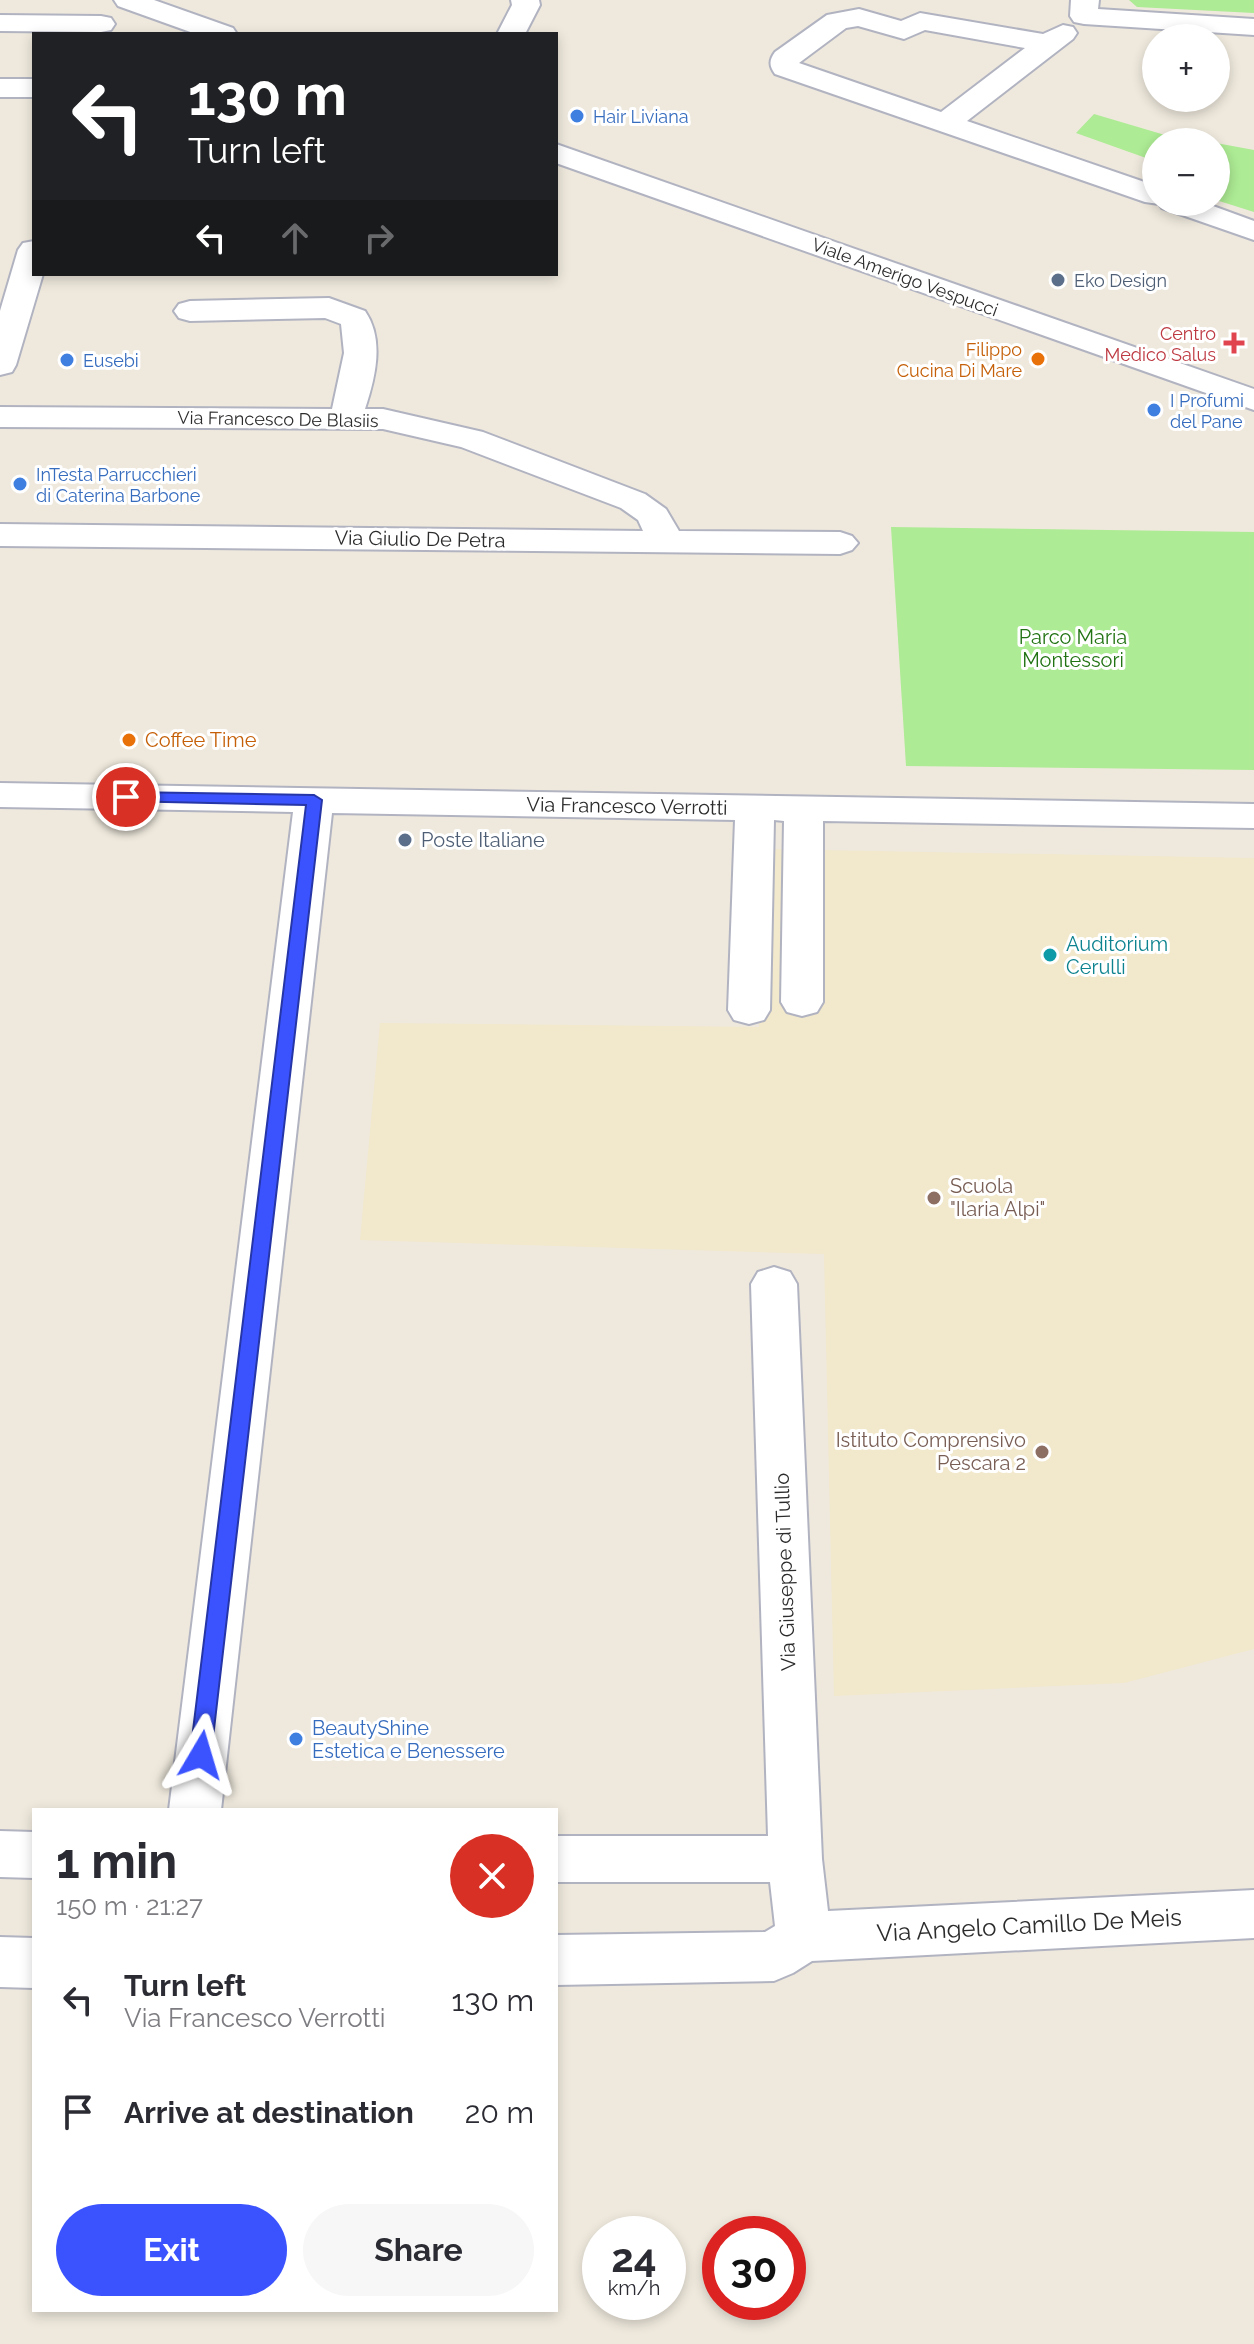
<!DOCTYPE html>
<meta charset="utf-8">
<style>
body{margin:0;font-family:Raleway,sans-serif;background:#f7f7f7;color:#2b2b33;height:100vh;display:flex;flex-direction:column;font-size:30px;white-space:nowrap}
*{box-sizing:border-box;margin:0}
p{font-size:26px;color:#7c7c81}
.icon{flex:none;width:44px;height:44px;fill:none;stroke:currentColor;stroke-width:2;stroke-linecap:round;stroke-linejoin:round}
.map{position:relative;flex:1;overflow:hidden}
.sheet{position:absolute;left:32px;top:1808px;width:526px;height:504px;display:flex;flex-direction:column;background:#fff;border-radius:0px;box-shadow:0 4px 12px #0003}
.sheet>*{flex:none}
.banner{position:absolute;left:32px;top:32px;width:526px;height:244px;border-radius:0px;box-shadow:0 4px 12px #0003;background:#202124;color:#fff;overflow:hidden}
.tools{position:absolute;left:1142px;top:24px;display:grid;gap:16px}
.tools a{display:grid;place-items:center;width:88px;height:88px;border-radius:50%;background:#fff;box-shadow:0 4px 12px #0003;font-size:40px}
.speed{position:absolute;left:582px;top:2216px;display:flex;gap:16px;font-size:40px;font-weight:700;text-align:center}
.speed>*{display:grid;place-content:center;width:104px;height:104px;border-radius:50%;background:#fff;box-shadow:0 4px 12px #0003;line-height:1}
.speed small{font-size:20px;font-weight:400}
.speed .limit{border:12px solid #d22;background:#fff;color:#111}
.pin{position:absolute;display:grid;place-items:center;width:68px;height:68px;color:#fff;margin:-34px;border:4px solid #fff;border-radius:50%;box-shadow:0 2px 8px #0007}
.me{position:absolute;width:88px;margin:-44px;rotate:7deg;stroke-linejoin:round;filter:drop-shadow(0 0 6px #0008)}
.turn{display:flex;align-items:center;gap:28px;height:168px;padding:0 24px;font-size:36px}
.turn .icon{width:104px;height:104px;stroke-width:2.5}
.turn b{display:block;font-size:56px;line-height:68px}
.lanes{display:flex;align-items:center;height:76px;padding:0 24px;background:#0003;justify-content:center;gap:40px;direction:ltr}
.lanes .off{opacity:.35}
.round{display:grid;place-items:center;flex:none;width:84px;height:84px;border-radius:42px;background:#f7f7f7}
.summary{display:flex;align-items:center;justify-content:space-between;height:136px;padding:0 24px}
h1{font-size:48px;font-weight:700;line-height:60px}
.button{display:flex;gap:16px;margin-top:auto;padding:16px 24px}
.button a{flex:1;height:92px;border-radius:48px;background:#3b53ff;color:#fff;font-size:32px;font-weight:700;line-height:92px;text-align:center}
.button a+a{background:#f7f7f7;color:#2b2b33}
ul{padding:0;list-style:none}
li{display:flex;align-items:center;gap:24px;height:112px;padding:0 24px}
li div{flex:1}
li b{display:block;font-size:30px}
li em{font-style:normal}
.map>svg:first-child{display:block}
.education{fill:#f2e8cb}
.green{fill:#adeb94}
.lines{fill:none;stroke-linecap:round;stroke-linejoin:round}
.minor-casing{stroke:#b1b3c1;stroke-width:4}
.minor{fill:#fff;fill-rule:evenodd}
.route{fill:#3b53ff;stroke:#2636a6;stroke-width:2}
.shop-dot{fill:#3f7fe0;stroke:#fff;stroke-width:3}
.service-dot{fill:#5c6f8a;stroke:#fff;stroke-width:3}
.health-dot{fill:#e0444e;stroke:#fff;stroke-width:3}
.food-dot{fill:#e8710a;stroke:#fff;stroke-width:3}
.culture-dot{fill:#0f9aa8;stroke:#fff;stroke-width:3}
.education-dot{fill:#8d6e63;stroke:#fff;stroke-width:3}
.labels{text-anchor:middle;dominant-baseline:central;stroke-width:6;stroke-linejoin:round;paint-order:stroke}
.far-shop-label{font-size:18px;fill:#366cbe;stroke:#fff;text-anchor:start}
.far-street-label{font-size:18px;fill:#2c2c2c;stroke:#fff}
.far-service-label{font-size:18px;fill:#4e5e75;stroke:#fff;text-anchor:start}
.far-health-label{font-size:18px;fill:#be3a42;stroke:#fff;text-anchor:end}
.far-food-label{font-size:18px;fill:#c56008;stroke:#fff;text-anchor:end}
.street-label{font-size:20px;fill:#2c2c2c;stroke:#fff}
.park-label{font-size:20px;fill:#217313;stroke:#fff}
.food-label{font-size:20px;fill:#c56008;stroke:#fff;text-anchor:start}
.service-label{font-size:20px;fill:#4e5e75;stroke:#fff;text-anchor:start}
.culture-label{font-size:20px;fill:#0d838f;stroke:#fff;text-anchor:start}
.education-label{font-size:20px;fill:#785e54;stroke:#fff;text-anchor:start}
.shop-label{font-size:20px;fill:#366cbe;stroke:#fff;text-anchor:start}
.near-street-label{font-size:24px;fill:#2c2c2c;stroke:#fff}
</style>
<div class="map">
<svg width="1254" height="2344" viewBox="0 0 1254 2344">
<rect width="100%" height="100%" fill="#efe9dd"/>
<polygon class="education" points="765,849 1254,858 1254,1649 1124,1683 834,1696 824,1254 360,1240 380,1023 759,1027"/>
<g class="green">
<polygon points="1129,0 1254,0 1254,13 1137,7"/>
<polygon points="1094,114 1165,135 1211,142 1156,142 1156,181 1143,176 1146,158 1076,133"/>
<polygon points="1216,143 1254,150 1254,212 1216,200"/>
<polygon points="891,527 1254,532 1254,770 906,766"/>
</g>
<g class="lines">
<g class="minor-casing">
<g id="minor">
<polygon points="114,0 154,0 233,28 237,34 196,34 118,6"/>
<polygon points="511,0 539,0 540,5 525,34 497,34 512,5"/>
<polygon points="1071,0 1099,0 1098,9 1254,19 1254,35 1084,24 1074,22 1070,16"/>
<path d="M859,9L901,21L920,13L1043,34L1063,25L1073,27L1077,33L1073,39L967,121L1156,186V202H1202L1254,221V240L1162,208L1159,204L1145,202L775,74C769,66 769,60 775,52L827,15ZM858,26L904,39L925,30L1025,48L941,112L799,63L846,28Z"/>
<polygon points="0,15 101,16 111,18 115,24 111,30 101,32 0,31"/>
<rect x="0" y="79" width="34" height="18"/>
<polygon points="556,144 1254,389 1254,410 556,163"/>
<polygon points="34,241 34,274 43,274 16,365 12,372 0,375 0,311 18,250 23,243"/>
<path d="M329,298L365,311C385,340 375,378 365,409H383L483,432L645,494L666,509L679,531L840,532L852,536L858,543L852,550L840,554L0,546V524L643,531L638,520L621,508L461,447L383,429L0,427V407L332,409L344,353L341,324L325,318L190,321L179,318L174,311L179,304L190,301Z"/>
<polygon points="0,783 1254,804 1254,828 823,821 823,1002 817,1012 802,1016 787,1012 781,1002 784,821 774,820 770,1010 764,1020 749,1024 734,1020 728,1010 735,820 332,813 221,1810 169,1810 293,812 0,807"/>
<polygon points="774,1267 790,1272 797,1284 822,1859 828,1911 1254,1890 1254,1938 812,1961 793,1973 774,1981 556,1985 556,1935 765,1932 775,1926 770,1882 556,1882 556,1836 768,1836 751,1284 758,1272"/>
<polygon points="0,1831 34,1832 34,1878 0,1877"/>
<polygon points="0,1937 34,1938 34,1988 0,1987"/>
</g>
</g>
<use href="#minor" class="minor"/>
</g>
<polygon class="route" points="126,792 314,795 322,800 211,1755 208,1762 201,1764 193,1762 190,1755 306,805 120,801 118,797"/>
<g class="shop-dot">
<circle cx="577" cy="116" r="8"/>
<circle cx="67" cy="360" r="8"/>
<circle cx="1154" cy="410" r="8"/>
<circle cx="20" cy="484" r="8"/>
<circle cx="296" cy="1739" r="8"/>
</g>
<g class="service-dot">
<circle cx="1058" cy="280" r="8"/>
<circle cx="405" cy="840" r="8"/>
</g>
<path class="health-dot" d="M1230 331h8v8h8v8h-8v8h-8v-8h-8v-8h8z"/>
<g class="food-dot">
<circle cx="1038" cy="359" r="8"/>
<circle cx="129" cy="740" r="8"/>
</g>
<circle class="culture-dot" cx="1050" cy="955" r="8"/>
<g class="education-dot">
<circle cx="934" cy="1198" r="8"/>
<circle cx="1042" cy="1452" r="8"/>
</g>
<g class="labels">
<g class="far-shop-label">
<text x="593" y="116">Hair Liviana</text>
<text x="83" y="360">Eusebi</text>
<text x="1170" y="400">I Profumi<tspan x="1170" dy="21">del Pane</tspan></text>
<text x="36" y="474">InTesta Parrucchieri<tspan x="36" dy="21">di Caterina Barbone</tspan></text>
</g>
<g class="far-street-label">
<text transform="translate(905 277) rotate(20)">Viale Amerigo Vespucci</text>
<text transform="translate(278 419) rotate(1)">Via Francesco De Blasiis</text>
</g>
<g class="far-service-label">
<text x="1074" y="280">Eko Design</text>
</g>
<g class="far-health-label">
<text x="1216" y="333">Centro<tspan x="1216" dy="21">Medico Salus</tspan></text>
</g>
<g class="far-food-label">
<text x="1022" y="349">Filippo<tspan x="1022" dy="21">Cucina Di Mare</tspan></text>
</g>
<g class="street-label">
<text transform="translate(420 539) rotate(1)">Via Giulio De Petra</text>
<text transform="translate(627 806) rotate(1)">Via Francesco Verrotti</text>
<text transform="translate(785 1572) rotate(-92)">Via Giuseppe di Tullio</text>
</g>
<g class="park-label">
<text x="1073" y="637">Parco Maria<tspan x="1073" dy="23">Montessori</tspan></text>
</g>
<g class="food-label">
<text x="145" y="740">Coffee Time</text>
</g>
<g class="service-label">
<text x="421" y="840">Poste Italiane</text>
</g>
<g class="culture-label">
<text x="1066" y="944">Auditorium<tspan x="1066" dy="23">Cerulli</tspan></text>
</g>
<g class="education-label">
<text x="950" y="1186">Scuola<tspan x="950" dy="23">"Ilaria Alpi"</tspan></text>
<text x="1026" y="1440" text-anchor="end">Istituto Comprensivo<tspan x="1026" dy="23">Pescara 2</tspan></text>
</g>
<g class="shop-label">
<text x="312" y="1728">BeautyShine<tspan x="312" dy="23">Estetica e Benessere</tspan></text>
</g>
<g class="near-street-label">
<text transform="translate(1029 1925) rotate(-3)">Via Angelo Camillo De Meis</text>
</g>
</g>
</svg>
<div class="tools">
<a>+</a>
<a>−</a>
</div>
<div class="speed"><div>24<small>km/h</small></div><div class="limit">30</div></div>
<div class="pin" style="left:126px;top:797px;background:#d93025"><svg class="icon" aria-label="arrive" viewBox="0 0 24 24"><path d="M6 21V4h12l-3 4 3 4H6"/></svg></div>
<svg class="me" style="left:201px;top:1755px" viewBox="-20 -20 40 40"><path d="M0-17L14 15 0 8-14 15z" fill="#3b53ff" stroke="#fff" stroke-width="4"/></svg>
<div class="banner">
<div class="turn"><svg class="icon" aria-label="left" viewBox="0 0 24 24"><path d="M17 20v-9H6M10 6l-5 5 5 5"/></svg><div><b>130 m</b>Turn left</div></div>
<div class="lanes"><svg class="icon" aria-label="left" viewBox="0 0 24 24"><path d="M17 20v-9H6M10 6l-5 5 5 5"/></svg><svg class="icon off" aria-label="ahead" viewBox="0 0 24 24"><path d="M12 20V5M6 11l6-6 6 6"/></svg><svg class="icon off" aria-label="right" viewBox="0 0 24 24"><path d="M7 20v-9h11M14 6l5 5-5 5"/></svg></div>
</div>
<section class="sheet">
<div class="summary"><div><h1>1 min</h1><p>150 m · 21:27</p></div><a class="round" style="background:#d93025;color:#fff"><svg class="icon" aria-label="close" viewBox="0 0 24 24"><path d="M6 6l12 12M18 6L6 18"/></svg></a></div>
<ul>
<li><svg class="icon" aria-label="left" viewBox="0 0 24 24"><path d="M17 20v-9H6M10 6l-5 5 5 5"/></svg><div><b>Turn left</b><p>Via Francesco Verrotti</p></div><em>130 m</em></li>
<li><svg class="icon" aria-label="arrive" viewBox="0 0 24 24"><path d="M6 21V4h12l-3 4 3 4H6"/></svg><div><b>Arrive at destination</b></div><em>20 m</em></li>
</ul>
<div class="button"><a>Exit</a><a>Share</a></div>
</section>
</div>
